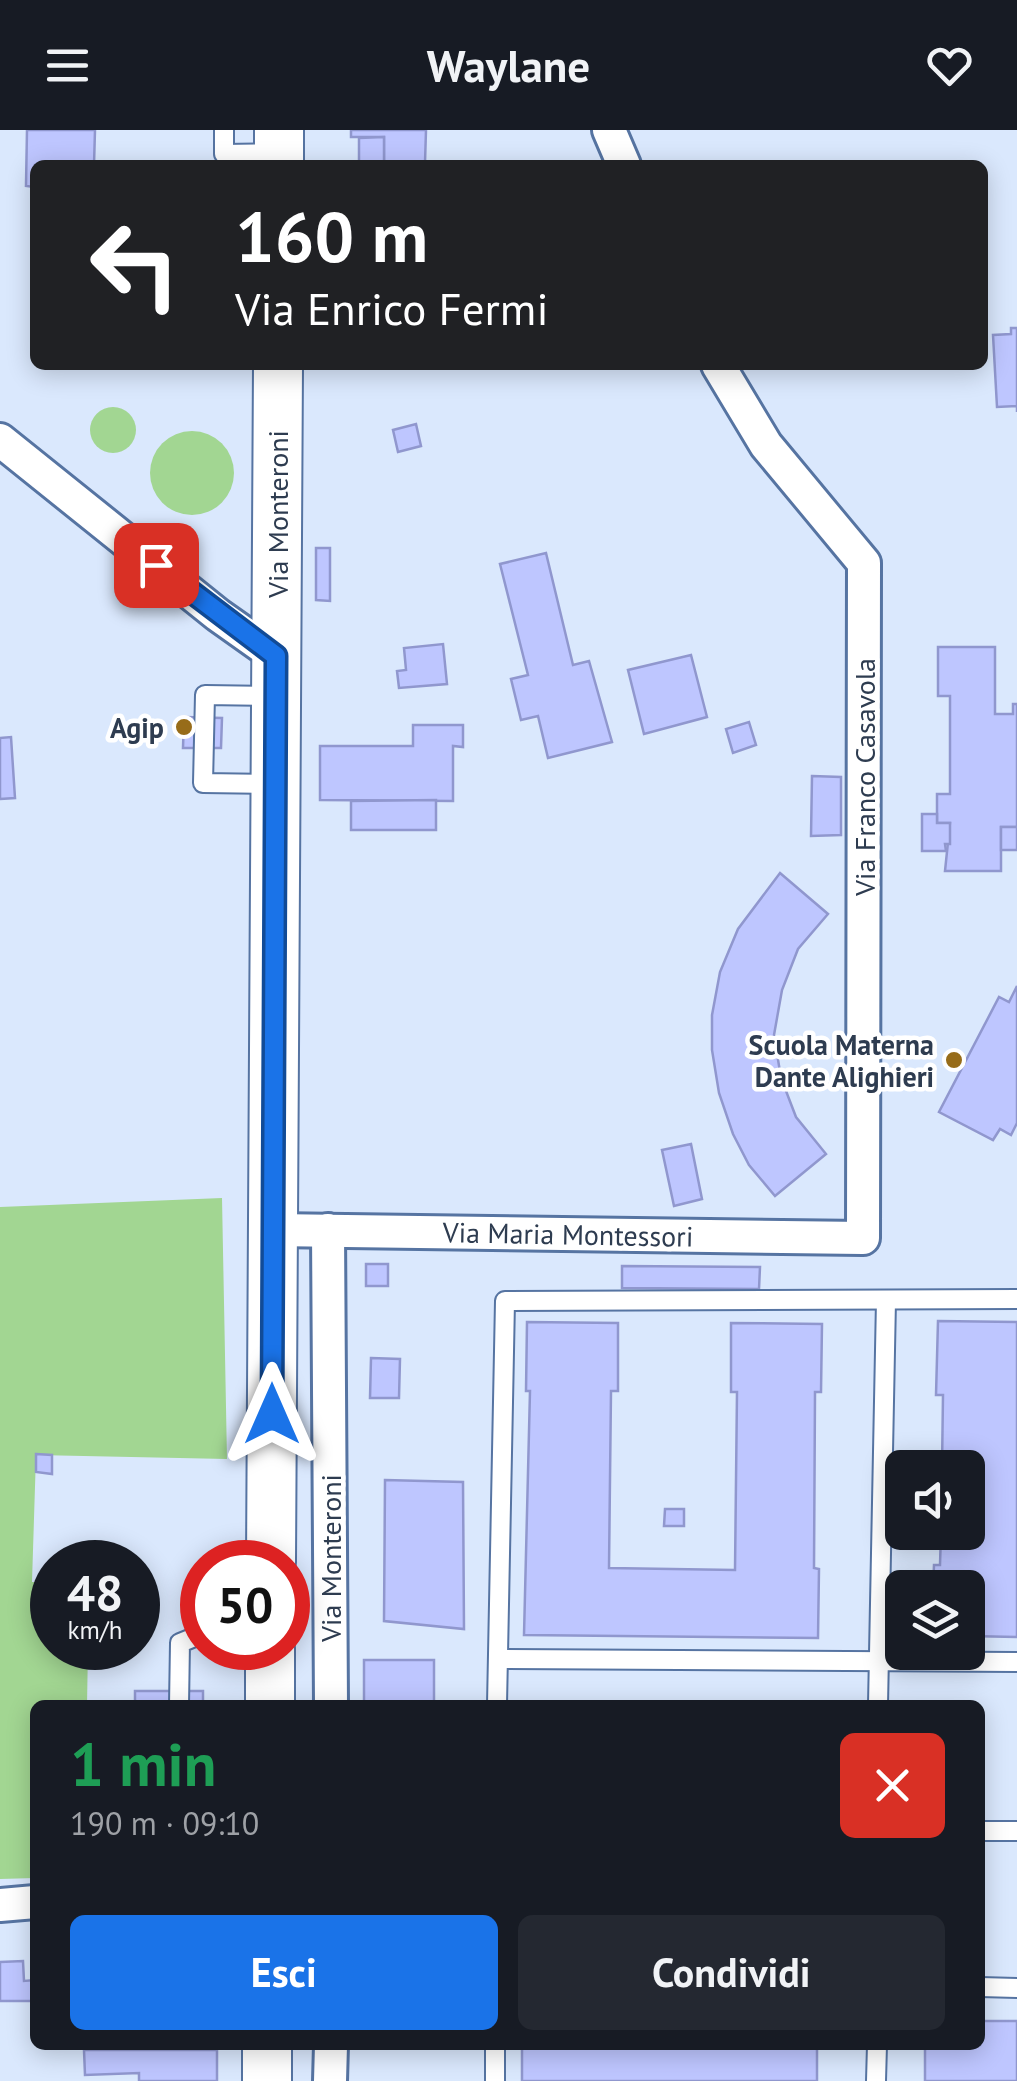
<!DOCTYPE html>
<html lang="it">
<meta charset="utf-8">
<style>
body{margin:0;font-family:"PT Sans",sans-serif;background:#242831;color:#f1f3f6;height:100vh;display:flex;flex-direction:column;font-size:38px;white-space:nowrap}
*{box-sizing:border-box;margin:0}
p{font-size:32px;color:#9ea1a6}
.icon{flex:none;width:55px;height:55px;fill:none;stroke:currentColor;stroke-width:2;stroke-linecap:round;stroke-linejoin:round}
.map{position:relative;flex:1;overflow:hidden}
.sheet{position:absolute;left:30px;top:1570px;width:955px;height:350px;display:flex;flex-direction:column;background:#171b24;border-radius:15px;box-shadow:0 5px 25px #0003}
.sheet>*{flex:none}
.banner{position:absolute;left:30px;top:30px;width:958px;height:210px;border-radius:15px;box-shadow:0 5px 25px #0003;background:#202124;color:#fff;overflow:hidden}
.tools{position:absolute;left:885px;top:1320px;display:grid;gap:20px}
.tools a{display:grid;place-items:center;width:100px;height:100px;border-radius:15px;background:#171b24;box-shadow:0 5px 25px #0003;font-size:50px}
.speed{position:absolute;left:30px;top:1410px;display:flex;gap:20px;font-size:50px;font-weight:700;text-align:center}
.speed>*{display:grid;place-content:center;width:130px;height:130px;border-radius:50%;background:#171b24;box-shadow:0 5px 25px #0003;line-height:1}
.speed small{font-size:25px;font-weight:400}
.speed .limit{border:15px solid #d22;background:#fff;color:#111}
.pin{position:absolute;display:grid;place-items:center;width:85px;height:85px;color:#fff;margin:-42px;border-radius:20px;box-shadow:0 5px 15px #0006}
.me{position:absolute;width:110px;margin:-55px;rotate:0deg;stroke-linejoin:round;filter:drop-shadow(0 0 8px #0008)}
.turn{display:flex;align-items:center;gap:35px;height:210px;padding:0 40px;font-size:45px}
.turn .icon{width:130px;height:130px;stroke-width:2.5}
.turn b{display:block;font-size:70px;line-height:85px}
.round{display:grid;place-items:center;flex:none;width:105px;height:105px;border-radius:15px;background:#242831}
.headline{display:flex;align-items:center;justify-content:space-between;height:170px;padding:0 40px}
h1{font-size:60px;font-weight:700;line-height:75px;color:#1e9e55}
.primary-button{display:flex;gap:20px;margin-top:auto;padding:20px 40px}
.primary-button a{flex:1;height:115px;border-radius:15px;background:#1a73e8;color:#fff;font-size:40px;font-weight:700;line-height:115px;text-align:center}
.primary-button a+a{background:#242831;color:#f1f3f6}
header{display:flex;justify-content:space-between;align-items:center;height:130px;padding:0 40px;background:#171b24;font-size:45px;font-weight:700}
.map>svg:first-child{display:block}
.green{fill:#a2d692}
.building{fill:#bec6ff;stroke:#9097ce;stroke-width:2.5}
.lines{fill:none;stroke-linecap:round;stroke-linejoin:round}
.lane-casing{stroke:#5674a2;stroke-width:22}
.street-casing{stroke:#5674a2;stroke-width:38}
.secondary-casing{stroke:#5674a2;stroke-width:52}
.lane{stroke:#fff;stroke-width:18}
.street{stroke:#fff;stroke-width:32}
.secondary{stroke:#fff;stroke-width:48}
.route-casing{stroke:#114b97;stroke-width:25}
.route{stroke:#1a73e8;stroke-width:18}
.poi-dot{fill:#976c19;stroke:#fff;stroke-width:4}
.labels{text-anchor:middle;dominant-baseline:central;stroke-width:9;stroke-linejoin:round;paint-order:stroke}
.street-label{font-size:28px;fill:#2e3c50;stroke:#fff}
.poi-label{font-size:28px;font-weight:bold;fill:#2e3c50;stroke:#fff;text-anchor:end}
</style>
<header><svg class="icon" aria-label="menu" viewBox="0 0 24 24"><path d="M4 6h16M4 12h16M4 18h16"/></svg>Waylane<svg class="icon" aria-label="heart" viewBox="0 0 24 24"><path d="M12 20l-8-8c-3-5 5-10 8-4 3-6 11-1 8 4z"/></svg></header>
<div class="map">
<svg width="1017" height="1951" viewBox="0 0 1017 1951">
<rect width="100%" height="100%" fill="#dae8fd"/>
<g class="green">
<circle cx="113" cy="300" r="23"/>
<circle cx="192" cy="343" r="42"/>
<polygon points="222,1068 227,1329 36,1325 32,1452 52,1452 52,1518 88,1518 87,1575 35,1575 35,1748 0,1749 0,1077"/>
</g>
<g class="building">
<polygon points="27,0 95,0 94,35 35,35 35,57 26,56"/>
<polygon points="351,0 426,0 425,33 384,33 384,7 351,7"/>
<polygon points="384,7 384,33 446,35 359,35 359,8"/>
<polygon points="1011,198 1017,198 1017,282 1017,276 997,277 993,205 1011,204"/>
<polygon points="416,294 421,316 398,322 393,300"/>
<polygon points="316,418 330,418 330,471 316,470"/>
<polygon points="546,423 573,535 589,531 612,612 548,628 538,586 521,590 511,549 528,545 500,434"/>
<polygon points="443,514 447,554 399,558 397,541 406,540 404,518"/>
<polygon points="938,517 995,517 995,584 1013,584 1013,574 1017,574 1017,697 1001,697 1001,741 945,741 950,693 937,693 937,664 950,664 950,566 938,566"/>
<polygon points="691,525 707,587 644,604 628,540"/>
<polygon points="184,587 222,588 221,618 183,618"/>
<polygon points="749,592 756,615 733,623 726,599"/>
<polygon points="413,595 463,595 463,617 453,616 453,671 320,670 320,616 413,616"/>
<polygon points="11,607 15,668 0,669 0,608"/>
<polygon points="812,646 841,647 841,705 811,706"/>
<polygon points="436,670 436,700 351,700 351,671"/>
<polygon points="922,684 937,684 937,693 950,693 950,714 945,714 946,721 922,721"/>
<rect x="1001" y="697" width="16" height="23"/>
<polygon points="780,743 828,784 798,819 782,860 774,905 781,948 796,987 826,1024 775,1066 749,1035 733,1004 719,963 712,920 712,885 720,842 738,799"/>
<polygon points="1017,856 1017,993 1011,1005 1000,999 993,1010 939,982 999,867 1009,872"/>
<polygon points="691,1014 702,1069 674,1076 662,1020"/>
<rect x="366" y="1134" width="22" height="22"/>
<polygon points="622,1136 760,1137 759,1159 622,1158"/>
<polygon points="938,1191 1017,1192 1017,1507 968,1506 968,1458 933,1458 934,1435 940,1435 941,1402 968,1402 968,1338 942,1338 943,1265 936,1265"/>
<polygon points="527,1192 618,1193 618,1261 611,1261 609,1438 735,1440 737,1262 731,1262 731,1193 822,1194 821,1262 815,1262 814,1438 819,1439 818,1508 524,1505 530,1261 526,1261"/>
<polygon points="371,1228 400,1229 399,1268 370,1268"/>
<polygon points="36,1324 52,1325 52,1344 36,1342"/>
<polygon points="385,1350 463,1352 464,1499 384,1491"/>
<polygon points="665,1379 684,1379 684,1396 664,1396"/>
<rect x="364" y="1530" width="70" height="45"/>
<rect x="135" y="1561" width="68" height="14"/>
<polygon points="23,1831 24,1851 35,1850 35,1871 0,1871 0,1832"/>
<polygon points="980,1891 1017,1891 1017,1951 925,1951 925,1915 980,1915"/>
<polygon points="132,1915 200,1915 201,1921 132,1919"/>
<rect x="522" y="1915" width="295" height="36"/>
<polygon points="84,1920 217,1920 217,1951 139,1951 139,1943 85,1945"/>
</g>
<g class="lines">
<g class="lane-casing">
<g id="lane">
<polyline points="224,0 224,24 279,23"/>
<polyline points="275,654 203,653 205,565 275,566"/>
<polyline points="498,1529 1017,1532"/>
<polyline points="179,1575 180,1513 202,1504"/>
<polyline points="497,1575 505,1171 1017,1169"/>
<polyline points="878,1575 886,1170"/>
<polyline points="980,1701 1017,1701"/>
<polyline points="980,1857 1017,1858"/>
<polyline points="495,1915 495,1951"/>
<polyline points="876,1951 877,1915"/>
</g>
</g>
<g class="street-casing">
<g id="street">
<polyline points="609,0 624,35"/>
<polyline points="0,310 218,485 276,526"/>
<polyline points="273,1100 863,1108 864,433 766,315 718,235"/>
<polyline points="328,1100 331,1575"/>
<polyline points="0,1775 35,1772"/>
<polyline points="330,1951 331,1915"/>
</g>
</g>
<g class="secondary-casing">
<g id="secondary">
<polyline points="279,35 279,0"/>
<polyline points="271,1432 278,235"/>
<polyline points="270,1575 270,1518"/>
<polyline points="267,1951 267,1915"/>
</g>
</g>
<use href="#lane" class="lane"/>
<use href="#street" class="street"/>
<use href="#secondary" class="secondary"/>
</g>
<g class="lines">
<g class="route-casing">
<polyline id="route" points="156,435 276,526 272,1284"/>
</g>
<use href="#route" class="route"/>
</g>
<g class="poi-dot">
<circle cx="184" cy="597" r="10"/>
<circle cx="954" cy="930" r="10"/>
</g>
<g class="labels">
<g class="street-label">
<text transform="translate(277 384) rotate(-90)">Via Monteroni</text>
<text transform="translate(864 647) rotate(-90)">Via Franco Casavola</text>
<text transform="translate(568 1104) rotate(1)">Via Maria Montessori</text>
<text transform="translate(330 1428) rotate(-90)">Via Monteroni</text>
</g>
<g class="poi-label">
<text x="164" y="597">Agip</text>
<text x="934" y="914">Scuola Materna<tspan x="934" dy="32">Dante Alighieri</tspan></text>
</g>
</g>
</svg>
<div class="tools">
<a><svg class="icon" aria-label="sound" viewBox="0 0 24 24"><path d="M4 9h4l5-4v14l-5-4H4zM17 9q2 3 0 6"/></svg></a>
<a><svg class="icon" aria-label="layers" viewBox="0 0 24 24"><path d="M12 4l9 5-9 5-9-5zM3 14l9 5 9-5"/></svg></a>
</div>
<div class="speed"><div>48<small>km/h</small></div><div class="limit">50</div></div>
<div class="pin" style="left:156px;top:435px;background:#d93025"><svg class="icon" aria-label="arrive" viewBox="0 0 24 24"><path d="M6 21V4h12l-3 4 3 4H6"/></svg></div>
<svg class="me" style="left:272px;top:1284px" viewBox="-20 -20 40 40"><path d="M0-17L14 15 0 8-14 15z" fill="#1a73e8" stroke="#fff" stroke-width="4"/></svg>
<div class="banner">
<div class="turn"><svg class="icon" aria-label="left" viewBox="0 0 24 24"><path d="M17 20v-9H6M10 6l-5 5 5 5"/></svg><div><b>160 m</b>Via Enrico Fermi</div></div>
</div>
<section class="sheet">
<div class="headline"><div><h1>1 min</h1><p>190 m · 09:10</p></div><a class="round" style="background:#d93025;color:#fff"><svg class="icon" aria-label="close" viewBox="0 0 24 24"><path d="M6 6l12 12M18 6L6 18"/></svg></a></div>
<div class="primary-button"><a>Esci</a><a>Condividi</a></div>
</section>
</div>
